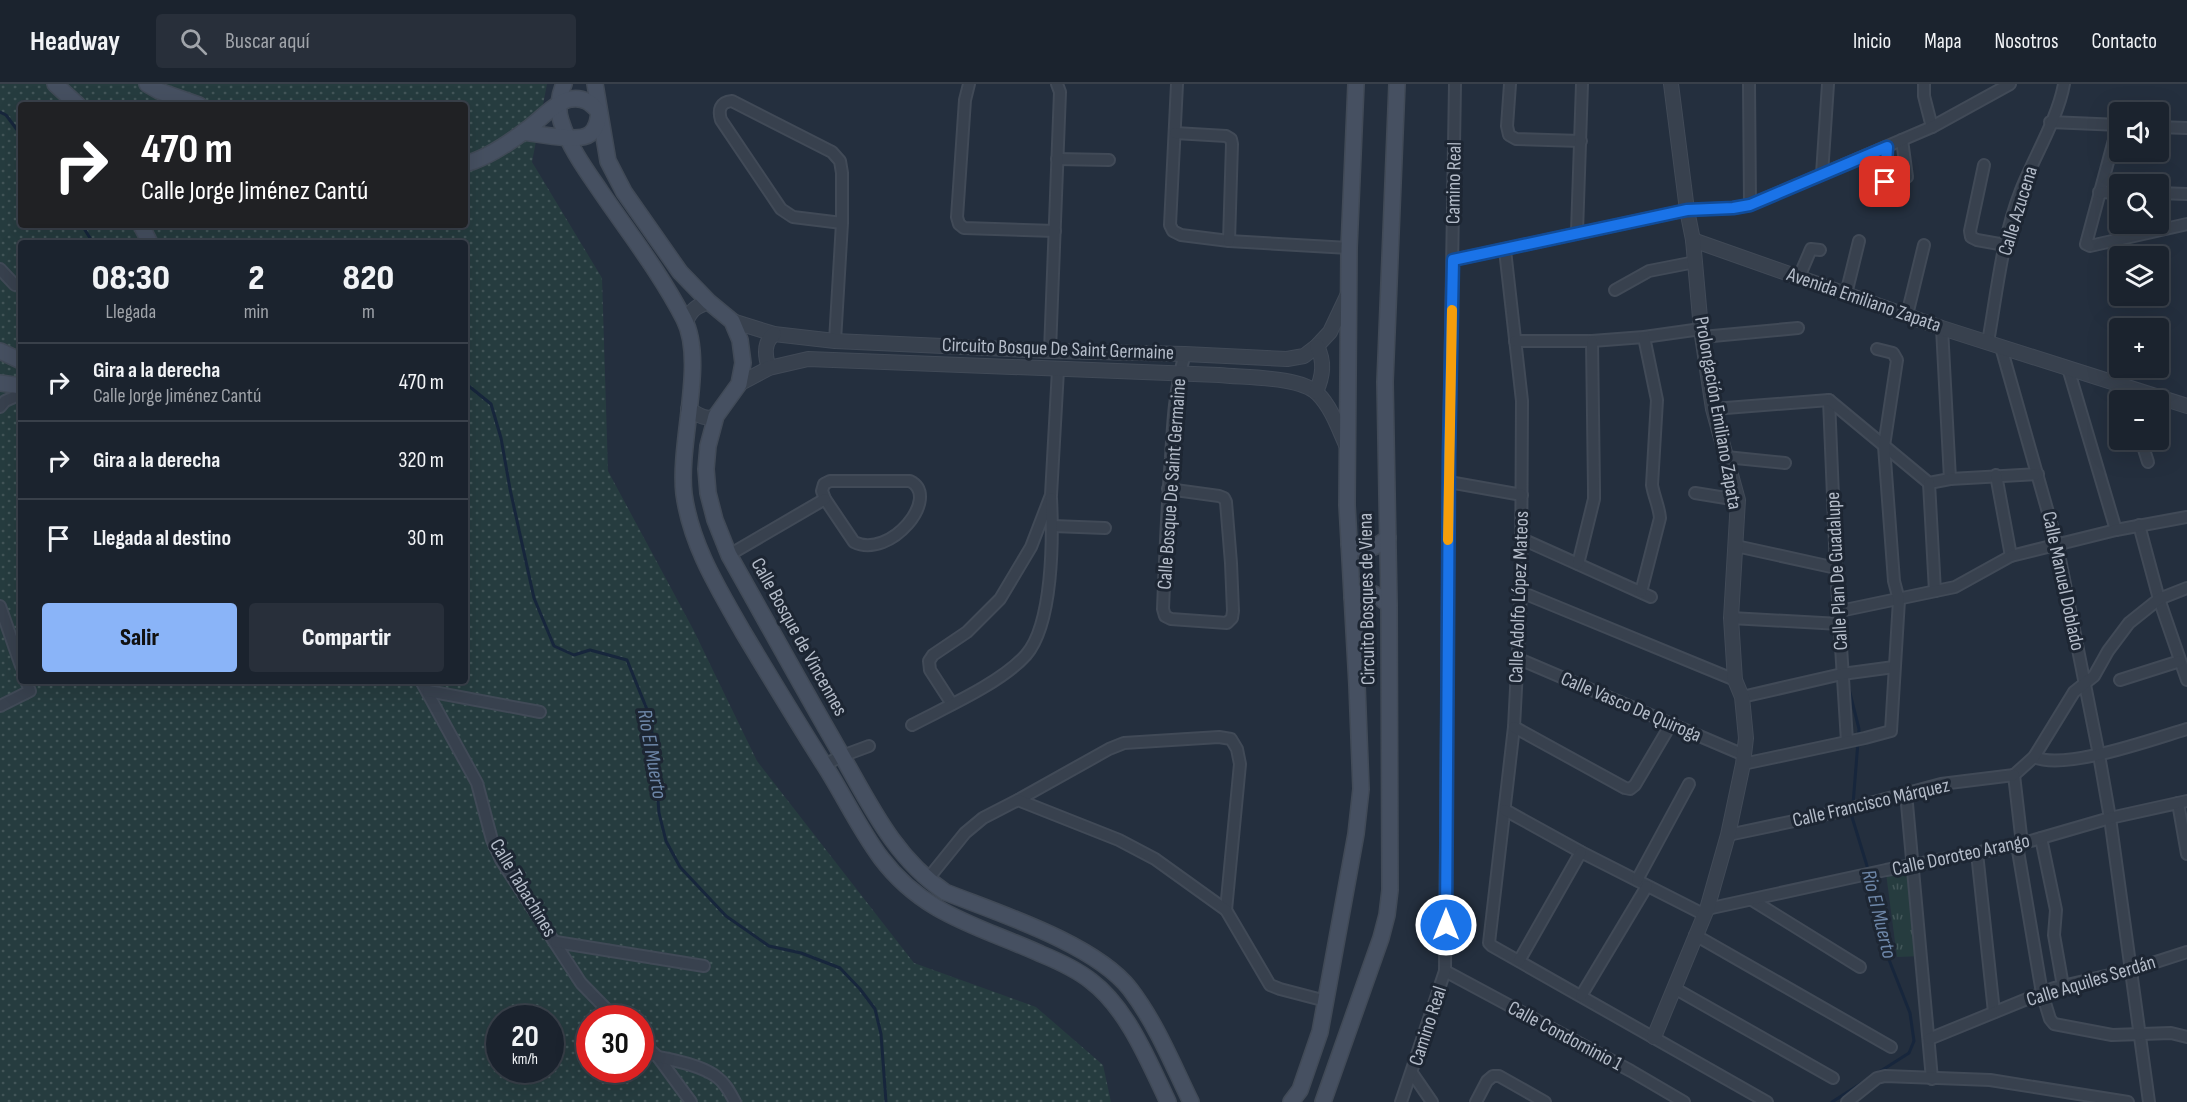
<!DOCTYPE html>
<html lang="es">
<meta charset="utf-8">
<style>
body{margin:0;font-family:"Sofia Sans Condensed",sans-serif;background:#282f3a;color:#f1f3f6;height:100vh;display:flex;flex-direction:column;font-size:22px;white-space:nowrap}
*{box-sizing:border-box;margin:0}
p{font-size:20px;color:#a0a4aa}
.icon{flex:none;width:33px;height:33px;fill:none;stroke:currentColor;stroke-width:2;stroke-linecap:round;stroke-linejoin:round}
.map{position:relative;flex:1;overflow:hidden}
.sheet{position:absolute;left:18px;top:156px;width:450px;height:444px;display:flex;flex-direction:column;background:#1b232e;border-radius:6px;box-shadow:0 6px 24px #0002,0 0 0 2px #39404a}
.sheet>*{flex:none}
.hud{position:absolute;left:18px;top:18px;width:450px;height:126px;border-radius:6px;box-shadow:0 6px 24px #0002,0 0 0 2px #39404a;background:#202124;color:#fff;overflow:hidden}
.controls{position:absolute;left:2109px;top:18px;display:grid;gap:12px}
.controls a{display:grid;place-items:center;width:60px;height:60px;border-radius:6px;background:#1b232e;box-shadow:0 6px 24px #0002,0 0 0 2px #39404a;font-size:30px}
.speed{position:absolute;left:486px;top:921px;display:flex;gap:12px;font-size:30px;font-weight:700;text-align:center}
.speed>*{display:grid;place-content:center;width:78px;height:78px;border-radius:50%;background:#1b232e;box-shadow:0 6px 24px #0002,0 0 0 2px #39404a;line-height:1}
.speed small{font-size:15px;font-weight:400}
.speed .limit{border:9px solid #d22;background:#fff;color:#111}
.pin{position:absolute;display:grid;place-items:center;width:51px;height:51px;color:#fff;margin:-26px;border-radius:12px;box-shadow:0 3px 9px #0006}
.me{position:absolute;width:66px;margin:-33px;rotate:0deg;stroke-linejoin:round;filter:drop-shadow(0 0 4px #0008)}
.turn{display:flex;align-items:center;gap:21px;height:126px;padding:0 24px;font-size:27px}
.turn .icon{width:78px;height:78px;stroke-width:2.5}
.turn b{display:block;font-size:42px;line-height:51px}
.eta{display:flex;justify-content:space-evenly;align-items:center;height:102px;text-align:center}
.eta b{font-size:36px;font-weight:800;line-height:42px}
.action{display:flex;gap:12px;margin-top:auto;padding:12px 24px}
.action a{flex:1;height:69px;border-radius:6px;background:#8ab4f8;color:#111;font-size:24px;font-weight:800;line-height:69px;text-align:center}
.action a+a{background:#282f3a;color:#f1f3f6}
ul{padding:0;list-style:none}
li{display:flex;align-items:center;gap:18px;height:78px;padding:0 24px;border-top:2px solid #39404a}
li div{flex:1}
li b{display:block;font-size:22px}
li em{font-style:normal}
header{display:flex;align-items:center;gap:36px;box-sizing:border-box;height:84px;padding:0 30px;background:#1b232e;border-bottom:2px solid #39404a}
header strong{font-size:28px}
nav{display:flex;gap:33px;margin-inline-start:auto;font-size:21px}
.search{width:420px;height:54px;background:#282f3a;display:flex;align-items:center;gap:15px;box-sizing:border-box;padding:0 21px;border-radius:6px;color:#a0a4aa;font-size:22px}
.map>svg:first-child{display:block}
.grass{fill:url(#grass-dots);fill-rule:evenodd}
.park{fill:url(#park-tufts)}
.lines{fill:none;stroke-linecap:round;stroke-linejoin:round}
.stream{stroke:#17263c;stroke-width:3}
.minor-casing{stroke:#414a57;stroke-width:14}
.tertiary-casing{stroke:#414a57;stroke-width:16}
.secondary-casing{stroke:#414a57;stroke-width:18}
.minor{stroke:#38414e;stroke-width:10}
.tertiary{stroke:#38414e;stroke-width:14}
.secondary{stroke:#465061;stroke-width:15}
.route-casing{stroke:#114b97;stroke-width:15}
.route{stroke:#1a73e8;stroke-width:10}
.slow{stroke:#f59e0b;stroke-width:10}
.labels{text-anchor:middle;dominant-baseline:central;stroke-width:6;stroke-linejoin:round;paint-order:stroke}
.street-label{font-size:20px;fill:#b4bcc9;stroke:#1d2633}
.water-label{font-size:21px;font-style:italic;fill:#6d86a8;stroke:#1d2633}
</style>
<header>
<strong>Headway</strong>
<div class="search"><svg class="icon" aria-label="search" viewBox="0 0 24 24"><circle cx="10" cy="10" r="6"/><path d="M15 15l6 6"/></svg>Buscar aquí</div>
<nav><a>Inicio</a><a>Mapa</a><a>Nosotros</a><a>Contacto</a></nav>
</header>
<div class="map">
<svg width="2187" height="1018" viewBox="0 0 2187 1018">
<defs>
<pattern id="grass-dots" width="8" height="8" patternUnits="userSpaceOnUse" patternTransform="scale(1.5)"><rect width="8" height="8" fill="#263c3f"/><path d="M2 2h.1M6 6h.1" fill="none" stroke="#435659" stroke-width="1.8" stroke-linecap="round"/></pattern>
<pattern id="park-tufts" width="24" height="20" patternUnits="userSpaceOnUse" patternTransform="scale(1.5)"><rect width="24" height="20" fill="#263c3f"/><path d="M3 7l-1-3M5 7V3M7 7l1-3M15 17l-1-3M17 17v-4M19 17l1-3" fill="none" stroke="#435659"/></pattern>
</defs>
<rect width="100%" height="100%" fill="#242f3e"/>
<path class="grass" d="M0,0H547L532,78L602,194L608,387L693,545L757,677L914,879L1036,923L1103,981L1111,1018H0ZM21,21H465V141H21ZM21,159H465V597H21ZM500,934H550V986H500ZM590,934H640V986H590Z"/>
<polygon class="park" points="1911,783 1922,872 1897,873 1886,789"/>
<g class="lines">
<g class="stream">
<polyline points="0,28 6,31 21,51"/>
<polyline points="82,141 93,159"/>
<polyline points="465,299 491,320 501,354 510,405 534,514 554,562 574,571 590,566 627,576 648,628 653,654 659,729 666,757 680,783 726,832 769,862 801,869 840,884 860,905 875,925 881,950 886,1018"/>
<polyline points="1848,601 1859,645 1852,733 1875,808 1874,822 1884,863 1910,929 1914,957 1909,969 1876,990"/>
<polyline points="1832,1018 1868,995"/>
</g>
<g class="minor-casing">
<g id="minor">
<polyline points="969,0 965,16 957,133 959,140 964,144 1055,147"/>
<polyline points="1177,0 1170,141 1173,147 1181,151 1229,157 1349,164"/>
<polyline points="1510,0 1507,42 1509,51 1516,55 1581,57"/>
<polyline points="1749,0 1750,121"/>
<polyline points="1924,0 1924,12 1932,43"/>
<polyline points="2050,38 2120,41"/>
<polyline points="2118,41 2086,160 2090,162 2187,140"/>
<polyline points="2158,43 2187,44"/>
<polyline points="1175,49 1226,52 1231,55 1232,60 1229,157"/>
<polyline points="1902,56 1907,93"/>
<polyline points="1057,75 1109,76"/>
<polyline points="1984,81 1970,147 1971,153 1977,156 2005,161"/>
<polyline points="1822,90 1828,0"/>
<polyline points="1885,98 1887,63"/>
<polyline points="2099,108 2120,109"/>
<polyline points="2158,109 2187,110"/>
<polyline points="1577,148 1582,0"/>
<polyline points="1505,166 1522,317 1521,508 1514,643 1489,859 1492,862 1767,1018"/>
<polyline points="1453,176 1687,126 1733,124 1750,121 1932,43 2010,0"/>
<polyline points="0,185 15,201"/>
<polyline points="1799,193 1811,165 1820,166"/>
<polyline points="1615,206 1649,187 1695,178"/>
<polyline points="1846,210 1859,157"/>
<polyline points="1907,231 1924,161"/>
<polyline points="1942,244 1950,395"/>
<polyline points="1702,253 1798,244"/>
<path d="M835,257L842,139V89L840,77L832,68L732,17C720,18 718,26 721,36L781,125L793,133L842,139"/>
<polyline points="1515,257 1592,257 1644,253 1701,245"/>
<path d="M1988,258C1997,208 2002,154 2021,106C2034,73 2058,34 2064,0"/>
<polyline points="2001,263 2057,460 2099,671 2110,734 2149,1018"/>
<polyline points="1050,267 1060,8 1057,0"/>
<polyline points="2068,284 2116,446"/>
<polyline points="1829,316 1836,484 1847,657"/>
<polyline points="0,323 5,317 21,310"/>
<polyline points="1713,325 1829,316 1929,399 1950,395 2038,390"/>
<polyline points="2141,356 2148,378"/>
<polyline points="1726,373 1785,379"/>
<polyline points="1996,391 2011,472"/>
<path d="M830,397H910C942,413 890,476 854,458L825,415L822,407L824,400Z"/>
<polyline points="1449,398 1522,411"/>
<polyline points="1929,399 1935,507"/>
<path d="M1168,405L1219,412L1224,414L1226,418L1231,479L1233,527L1232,534L1227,539L1171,535L1165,532L1163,525C1165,475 1167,424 1171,374C1173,339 1175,303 1185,270"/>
<polyline points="1695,409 1738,416"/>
<polyline points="2139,441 2159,515 2187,596"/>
<polyline points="1053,442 1105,444"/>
<polyline points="1522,455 1651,513"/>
<polyline points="1736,462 1836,484"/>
<polyline points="729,471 825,415"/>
<polyline points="1578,480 1594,415 1594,405 1592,257"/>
<polyline points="1521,508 1735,596"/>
<path d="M1641,508L1660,434C1659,422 1654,413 1652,401L1657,316L1644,253"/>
<polyline points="0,522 21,582"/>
<polyline points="1840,527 1955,503 2011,472 2116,446 2187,433"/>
<polyline points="1731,534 1840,540"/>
<polyline points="1519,575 1744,671"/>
<polyline points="2120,596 2180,577"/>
<polyline points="421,597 477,699 492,756 501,776 581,899 615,934"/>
<polyline points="428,607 540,628"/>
<polyline points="1742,613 1842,590 1894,583"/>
<polyline points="952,620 930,586 929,577 933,571 967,548 1000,515 1031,463 1051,411 1058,286"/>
<polyline points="0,622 30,607 26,597"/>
<path d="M912,641C946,623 1001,599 1026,571C1053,540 1053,455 1051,414"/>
<polyline points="1514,643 1625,704 1630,705 1635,701 1671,640"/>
<path d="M2034,673C2065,687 2153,655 2187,645"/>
<polyline points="1743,680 1865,654 1891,647 1899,516 1894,497 1884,362 1897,276 1893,269 1877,265"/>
<polyline points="824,681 842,672 869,662"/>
<polyline points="2014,691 2034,673 2074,608 2094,592 2108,567 2129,539 2159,515 2187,504"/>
<polyline points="2014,691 2022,760"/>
<polyline points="1906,709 1932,995"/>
<polyline points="1018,716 1109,665 1124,659 1219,653 1231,655 1237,665 1240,680 1226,826"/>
<polyline points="2178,719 2187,770"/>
<polyline points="1505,726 1581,768 1705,831"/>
<polyline points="1728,751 1837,728 1941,700 2014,691"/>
<polyline points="2041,754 2056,826 2054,851 2063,902"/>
<polyline points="2017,761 2042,909 2050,935 2054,940 2112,951 2171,949 2187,953"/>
<polyline points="1977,769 1994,928"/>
<polyline points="927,796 965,749 983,734 1018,716 1119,756 1155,775 1226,826 1270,901 1280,905 1326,917"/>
<polyline points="1637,796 1689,700"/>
<polyline points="1752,816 1860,883"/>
<polyline points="1707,825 1886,786 2017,761 2110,734 2187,717"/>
<polyline points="1695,851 1891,963"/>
<polyline points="556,858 704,882"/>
<polyline points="1519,877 1581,768"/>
<polyline points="1445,887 1631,987 1684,1018"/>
<polyline points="1674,904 1833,994"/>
<polyline points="1581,912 1647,802"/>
<polyline points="1929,955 2054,904 2131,886 2187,868"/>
<polyline points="640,957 658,973 691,1018"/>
<path d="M658,973C675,976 705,983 718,994C726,1000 730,1009 735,1018"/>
<polyline points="1412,989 1432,1018"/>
<polyline points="1401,1018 1445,887 1449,371 1455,0"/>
<polyline points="1476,1018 1487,997 1493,992 1499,992 1545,1018"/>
<polyline points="1847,1018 1877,994 1885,992 1990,996 2128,1018"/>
</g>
</g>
<g class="tertiary-casing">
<g id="tertiary">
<polyline points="1693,156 1942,244 2187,322"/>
<polyline points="732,237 774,250 835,257 1050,267 1185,270 1287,275 1304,272 1317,262 1330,248 1348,210"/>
<path d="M686,238C691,226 696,222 709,218"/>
<path d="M769,284C765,272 763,259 774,250"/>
<path d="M739,300L769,284L808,275L1219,291C1245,294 1300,292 1318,310C1332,324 1339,346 1347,363"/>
<path d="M1316,308C1323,292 1325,278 1317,262"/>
<path d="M688,325C697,330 706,337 716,332"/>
<polyline points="1654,953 1707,825 1728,751 1743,680 1746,654 1742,613 1735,596 1731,534 1738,416 1713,325 1701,245 1693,156 1687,126 1671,0"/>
</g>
</g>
<g class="secondary-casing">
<g id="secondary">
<polyline points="55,0 78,21"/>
<polyline points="147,0 159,7 199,21"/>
<path d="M564,0C559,11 557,25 561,37C569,63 586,86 601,108C629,149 661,190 684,235C706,278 678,358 684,410C691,461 718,504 743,548C770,593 797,638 825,682C844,712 860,746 881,774C924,831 979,842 1041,870C1058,877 1076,885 1091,897C1127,924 1149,978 1168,1018"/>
<path d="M595,0L608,77L624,108L680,188L709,218L732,237L740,256L743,279L739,300L716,332L708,362L706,385L708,409L715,436L729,471C765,535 800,599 837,663C868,716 892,772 945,808C998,829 1095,860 1130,905C1156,939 1172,979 1191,1018"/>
<path d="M465,80C485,75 509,59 526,46C539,37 555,18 571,15C584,13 591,19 599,28C598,36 597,44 590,50C579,59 539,50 523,48"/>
<polyline points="141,141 150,159"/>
<polyline points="0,267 21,277"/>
<polyline points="0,299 21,302"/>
<path d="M1349,460C1368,468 1372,466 1388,454"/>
<path d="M1352,513C1370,504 1375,509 1389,521"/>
<polyline points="1291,1018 1300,1006 1320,948 1356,750 1361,705 1357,601 1347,421 1349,164 1356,0"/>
<polyline points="1323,1018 1381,854 1387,831 1390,806 1389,521 1385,298 1397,0"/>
</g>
</g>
<use href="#minor" class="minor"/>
<use href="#tertiary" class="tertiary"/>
<use href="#secondary" class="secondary"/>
</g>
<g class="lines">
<g class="route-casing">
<polyline id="route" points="1446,841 1449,371 1453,176 1687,126 1733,124 1750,121 1887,63 1885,98"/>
</g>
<use href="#route" class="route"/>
<polyline class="slow" points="1448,456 1452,226"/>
</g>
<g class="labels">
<g class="street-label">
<text transform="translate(1454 99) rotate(-89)">Camino Real</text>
<text transform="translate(2018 127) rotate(-73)">Calle Azucena</text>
<text transform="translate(1864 216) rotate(19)">Avenida Emiliano Zapata</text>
<text transform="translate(1058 265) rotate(2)">Circuito Bosque De Saint Germaine</text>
<text transform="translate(1718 329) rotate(80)">Prolongación Emiliano Zapata</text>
<text transform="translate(1172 400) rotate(-86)">Calle Bosque De Saint Germaine</text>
<text transform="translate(1837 487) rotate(-93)">Calle Plan De Guadalupe</text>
<text transform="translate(2063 497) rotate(78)">Calle Manuel Doblado</text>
<text transform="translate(1519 513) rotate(-88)">Calle Adolfo López Mateos</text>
<text transform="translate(1367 515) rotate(-91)">Circuito Bosques de Viena</text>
<text transform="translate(799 553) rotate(61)">Calle Bosque de Vincennes</text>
<text transform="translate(1631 623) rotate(23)">Calle Vasco De Quiroga</text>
<text transform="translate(1871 719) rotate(-13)">Calle Francisco Márquez</text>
<text transform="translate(1961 771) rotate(-12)">Calle Doroteo Arango</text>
<text transform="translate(523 804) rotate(59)">Calle Tabachines</text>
<text transform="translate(2091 897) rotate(-17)">Calle Aquiles Serdán</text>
<text transform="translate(1428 942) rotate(-72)">Camino Real</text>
<text transform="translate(1565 952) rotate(28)">Calle Condominio 1</text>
</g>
<g class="water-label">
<text transform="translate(652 670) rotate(80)">Rio El Muerto</text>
<text transform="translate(1879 830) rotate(76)">Rio El Muerto</text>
</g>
</g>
</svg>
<div class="controls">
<a><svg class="icon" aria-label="sound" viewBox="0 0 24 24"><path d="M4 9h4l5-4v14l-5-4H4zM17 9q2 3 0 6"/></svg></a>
<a><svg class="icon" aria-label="search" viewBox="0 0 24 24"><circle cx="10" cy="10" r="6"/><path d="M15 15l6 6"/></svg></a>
<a><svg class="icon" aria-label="layers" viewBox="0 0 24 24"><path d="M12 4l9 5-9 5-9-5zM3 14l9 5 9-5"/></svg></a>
<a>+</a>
<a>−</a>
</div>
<div class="speed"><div>20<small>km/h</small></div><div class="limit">30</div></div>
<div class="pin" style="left:1885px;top:98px;background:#d93025"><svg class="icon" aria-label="arrive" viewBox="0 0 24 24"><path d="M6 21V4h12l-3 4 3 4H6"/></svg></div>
<svg class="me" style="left:1446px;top:841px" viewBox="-20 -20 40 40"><circle r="17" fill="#1a73e8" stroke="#fff" stroke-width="3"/><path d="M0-11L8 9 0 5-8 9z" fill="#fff"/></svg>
<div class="hud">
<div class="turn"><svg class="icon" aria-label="right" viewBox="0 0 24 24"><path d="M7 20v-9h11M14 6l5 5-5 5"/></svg><div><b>470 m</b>Calle Jorge Jiménez Cantú</div></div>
</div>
<section class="sheet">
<div class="eta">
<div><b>08:30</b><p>Llegada</p></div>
<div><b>2</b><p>min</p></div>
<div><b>820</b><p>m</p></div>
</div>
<ul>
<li><svg class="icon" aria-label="right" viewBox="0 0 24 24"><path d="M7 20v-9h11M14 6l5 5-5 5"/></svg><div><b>Gira a la derecha</b><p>Calle Jorge Jiménez Cantú</p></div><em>470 m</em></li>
<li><svg class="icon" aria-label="right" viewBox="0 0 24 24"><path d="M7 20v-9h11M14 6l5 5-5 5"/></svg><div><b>Gira a la derecha</b></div><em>320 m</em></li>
<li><svg class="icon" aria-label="arrive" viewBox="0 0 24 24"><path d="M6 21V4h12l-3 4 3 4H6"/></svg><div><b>Llegada al destino</b></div><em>30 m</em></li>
</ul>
<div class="action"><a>Salir</a><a>Compartir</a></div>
</section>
</div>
